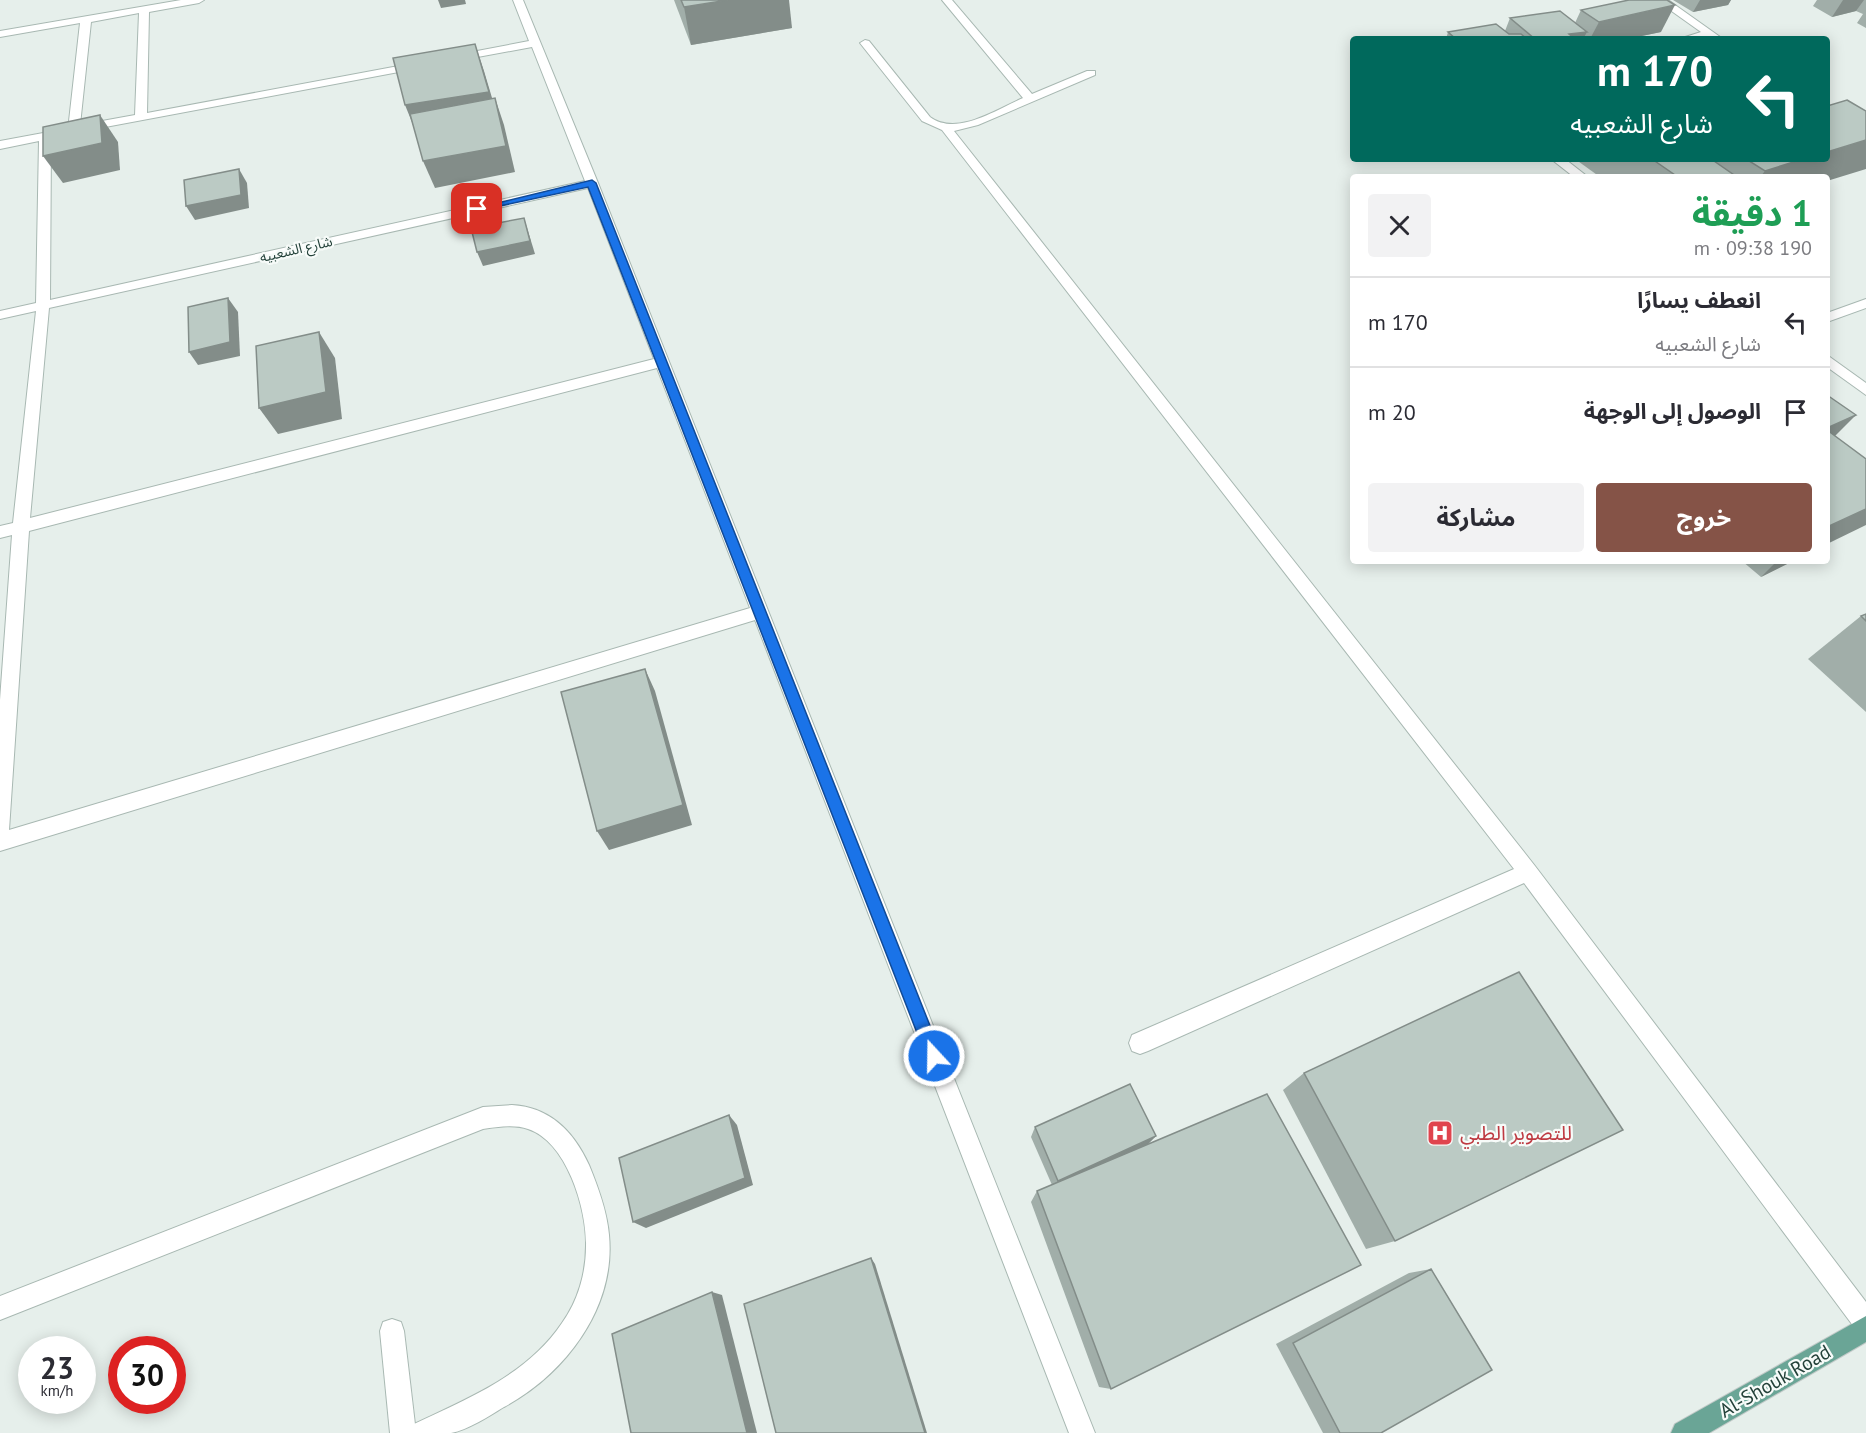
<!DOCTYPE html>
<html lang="ar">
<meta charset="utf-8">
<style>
body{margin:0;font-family:"PT Sans","Noto Sans Arabic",sans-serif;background:#f2f2f3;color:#2b2b33;direction:rtl;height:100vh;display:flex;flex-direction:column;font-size:22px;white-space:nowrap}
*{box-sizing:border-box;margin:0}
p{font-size:20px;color:#7c7c81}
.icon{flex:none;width:33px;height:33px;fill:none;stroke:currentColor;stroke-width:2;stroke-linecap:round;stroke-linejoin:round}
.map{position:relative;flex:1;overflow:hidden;direction:ltr}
.details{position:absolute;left:1350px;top:174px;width:480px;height:390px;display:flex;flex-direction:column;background:#fff;border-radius:6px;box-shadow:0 3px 15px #0003;direction:rtl}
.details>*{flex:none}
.guide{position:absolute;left:1350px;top:36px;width:480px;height:126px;border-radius:6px;box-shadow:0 3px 15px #0003;direction:rtl;background:#00695c;color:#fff;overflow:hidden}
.speed{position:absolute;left:18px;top:1336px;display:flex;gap:12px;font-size:30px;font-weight:700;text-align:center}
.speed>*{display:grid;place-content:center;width:78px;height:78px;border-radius:50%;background:#fff;box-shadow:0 3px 15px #0003;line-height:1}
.speed small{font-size:15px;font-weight:400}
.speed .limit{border:9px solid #d22;background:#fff;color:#111}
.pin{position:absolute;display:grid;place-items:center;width:51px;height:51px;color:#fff;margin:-26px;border-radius:12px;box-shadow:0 3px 9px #0006}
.me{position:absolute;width:66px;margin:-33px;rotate:339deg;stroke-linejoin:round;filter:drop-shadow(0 0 4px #0008)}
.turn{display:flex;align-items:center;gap:21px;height:126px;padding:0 18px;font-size:27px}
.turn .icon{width:78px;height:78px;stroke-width:2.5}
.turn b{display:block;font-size:42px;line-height:51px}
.round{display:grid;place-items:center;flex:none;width:63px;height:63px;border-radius:6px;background:#f2f2f3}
.headline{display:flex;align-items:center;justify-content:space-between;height:102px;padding:0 18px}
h1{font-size:36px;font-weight:700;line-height:45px;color:#1e9e55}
.primary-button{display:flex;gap:12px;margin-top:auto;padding:12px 18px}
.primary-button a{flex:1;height:69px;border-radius:6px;background:#855347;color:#fff;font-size:24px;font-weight:700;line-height:69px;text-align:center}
.primary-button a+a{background:#f2f2f3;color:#2b2b33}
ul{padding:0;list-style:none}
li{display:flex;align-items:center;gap:18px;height:90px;padding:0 18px;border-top:2px solid #e1e1e2}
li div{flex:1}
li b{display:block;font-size:22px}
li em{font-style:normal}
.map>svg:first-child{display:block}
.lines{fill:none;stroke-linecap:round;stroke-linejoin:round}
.lane-casing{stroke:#a8b8b2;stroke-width:2}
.street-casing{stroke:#a8b8b2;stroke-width:2}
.primary-casing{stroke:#c2cac8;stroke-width:2}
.lane{fill:#fff;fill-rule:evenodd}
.street{fill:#fff;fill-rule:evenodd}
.primary{fill:#6aa596;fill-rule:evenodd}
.wall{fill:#a1aea9}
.shaded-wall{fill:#838d89}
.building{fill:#bbcac4;stroke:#838d89;stroke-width:1.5}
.route{fill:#1a73e8;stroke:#114b97;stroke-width:1.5}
.labels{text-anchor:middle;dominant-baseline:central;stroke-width:4.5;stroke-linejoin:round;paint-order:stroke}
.far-street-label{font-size:14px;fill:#24423a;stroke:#f7fbf9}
.near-health-label{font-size:20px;fill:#be3a42;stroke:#f7fbf9;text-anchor:start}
.near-street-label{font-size:20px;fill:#24423a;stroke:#f7fbf9}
</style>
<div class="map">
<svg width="1866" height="1433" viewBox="0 0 1866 1433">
<rect width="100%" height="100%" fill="#e6efeb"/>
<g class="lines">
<g class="lane-casing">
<g id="lane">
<path d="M942,0H952L1032,94L1087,71H1095V75L978,125L954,131L1535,866L1866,1302V1334L1857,1331L1524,883L1148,1051L1140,1054L1132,1051L1129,1043L1132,1035L1514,869L942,130L922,121L860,43L865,40L869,41L930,117C957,137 997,109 1023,98Z"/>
<polygon points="392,1319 401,1322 404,1331 416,1433 390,1433 380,1331 383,1322"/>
</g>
</g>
<g class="street-casing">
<g id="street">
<path d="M181,0H204L199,3L149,12L147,113L420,62L425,65L420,68L84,131L80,130L74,133L68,130L80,23L0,37V31ZM139,13L135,115L80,125L91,22Z"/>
<path d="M513,0H523L598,183L1095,1433H1069L755,620L0,851V700L12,535L0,538V526L13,523L36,311L0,319V311L36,303L39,141L0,149V141L54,131L60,134L51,138L50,300L585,181L532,47L456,61L451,58L456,55L529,41ZM588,188L654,359L30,518L49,308ZM657,368L750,608L9,830L29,531Z"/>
<polygon points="1656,0 1668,0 1723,39 1711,39 1707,37 1679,39 1701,32"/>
<polygon points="1551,159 1565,159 1588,177 1574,177"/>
<polygon points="1866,299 1866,308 1827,322 1827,313"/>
<polygon points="1827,355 1866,383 1866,395 1827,367"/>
<path d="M512,1105C550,1107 574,1132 589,1165C598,1187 607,1211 609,1235C616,1308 565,1374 504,1407C489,1416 468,1430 451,1433C439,1433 423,1433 410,1433L414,1424C469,1398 527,1375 562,1323C578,1301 586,1273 586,1246C587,1209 567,1142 528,1129C514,1124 497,1127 483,1129L0,1320V1296L483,1107Z"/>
</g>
</g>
<g class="primary-casing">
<polygon id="primary" points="1866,1316 1866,1342 1709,1433 1671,1433 1675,1424"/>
</g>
<use href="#lane" class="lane"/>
<use href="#street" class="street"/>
<use href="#primary" class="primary"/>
</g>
<g class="wall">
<polygon points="674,0 681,0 792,28 691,45"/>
<polygon points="1673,0 1731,0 1728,5 1693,12"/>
<polygon points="1817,0 1866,0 1866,28 1857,23 1863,14 1856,11 1832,17 1813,6"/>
<polygon points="1581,10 1661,32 1627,39 1446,39 1448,32 1505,31 1510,18 1575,23"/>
<polygon points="1575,159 1827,159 1827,177 1600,177"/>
<polygon points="1742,561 1793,561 1761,577"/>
<polygon points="1866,614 1866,712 1808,659 1861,616"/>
<polygon points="1304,1073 1395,1241 1366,1249 1283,1090"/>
<polygon points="1035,1127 1156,1136 1147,1145 1111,1389 1099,1387 1031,1202 1037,1191 1052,1185 1031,1137"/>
<polygon points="1431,1269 1381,1433 1323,1433 1276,1344 1409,1273"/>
</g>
<g class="shaded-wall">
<polygon points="438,0 465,0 466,4 441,8"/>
<polygon points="728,0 789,0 792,28 691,45 684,7"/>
<polygon points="1700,0 1731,0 1728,5 1693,12"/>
<polygon points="1843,0 1864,0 1856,11 1832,17"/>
<polygon points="1675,5 1661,32 1627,39 1590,39 1599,22"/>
<polygon points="1587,32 1583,39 1567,39 1569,34"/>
<polygon points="475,44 484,71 498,118 416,132 405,105"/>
<polygon points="495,98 504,125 515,172 435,188 423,161"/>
<polygon points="100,115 118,142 120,170 63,183 43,156"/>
<polygon points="1866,140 1866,169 1827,181 1827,177 1760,177 1765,171 1803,159 1827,159 1827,152"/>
<polygon points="239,169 247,183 249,208 195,220 186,206"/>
<polygon points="524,218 535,254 483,266 477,252"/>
<polygon points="228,298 238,312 240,356 198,365 189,352"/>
<polygon points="319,332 335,358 342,419 278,434 259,408"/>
<polygon points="1856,415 1827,444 1827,428"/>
<polygon points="1866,509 1866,525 1827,544 1827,527"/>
<polygon points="1777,561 1793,561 1761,577"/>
<polygon points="645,669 655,691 692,825 609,850 597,831"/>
<polygon points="729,1115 737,1125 753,1185 646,1228 633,1222"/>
<polygon points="1156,1136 1147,1145 1053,1189 1058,1181"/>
<polygon points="871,1258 875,1264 927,1433 925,1433"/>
<polygon points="712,1292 722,1295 757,1433 747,1433"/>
</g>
<g class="building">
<polygon points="681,0 728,0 684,7"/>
<polygon points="1629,0 1667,0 1675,5 1599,22 1581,10"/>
<polygon points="1560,11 1587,32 1569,34 1575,39 1535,39 1510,18"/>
<polygon points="1496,24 1509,34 1521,34 1527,39 1456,39 1448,32"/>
<polygon points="475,44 489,92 405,105 393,58"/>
<polygon points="495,98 506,146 423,161 410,114"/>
<polygon points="1847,100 1866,111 1866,140 1827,152 1827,106"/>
<polygon points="100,115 102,143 43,156 43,127"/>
<polygon points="1652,159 1711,159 1737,177 1678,177"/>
<polygon points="1746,159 1803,159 1765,171"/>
<polygon points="239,169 241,195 186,206 184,180"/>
<polygon points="524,218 530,241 477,252 471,228"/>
<polygon points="228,298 230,342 189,352 188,307"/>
<polygon points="319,332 326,392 259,408 256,346"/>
<polygon points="1827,395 1856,415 1827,428"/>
<polygon points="1827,430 1866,459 1866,509 1827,527"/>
<polygon points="1866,614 1866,621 1861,616"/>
<polygon points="645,669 683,805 597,831 561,692"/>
<polygon points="1519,972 1623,1130 1395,1241 1304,1073"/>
<polygon points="1130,1084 1156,1136 1058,1181 1035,1127"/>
<polygon points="1267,1094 1361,1265 1111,1389 1037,1191"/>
<polygon points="729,1115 745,1178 633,1222 619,1158"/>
<polygon points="871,1258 925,1433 776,1433 744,1304"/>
<polygon points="1431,1269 1492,1370 1381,1433 1340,1433 1293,1343"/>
<polygon points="712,1292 747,1433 631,1433 612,1334"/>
</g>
<polygon class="route" points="592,180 596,183 942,1056 940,1062 934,1064 928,1062 926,1056 588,187 477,211 473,209"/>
<defs>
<g id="hospital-square" transform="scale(1.35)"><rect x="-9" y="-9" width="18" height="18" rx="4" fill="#e0444e" stroke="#f7fbf9"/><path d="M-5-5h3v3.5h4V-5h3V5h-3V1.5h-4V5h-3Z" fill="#fff"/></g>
</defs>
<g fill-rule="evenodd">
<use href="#hospital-square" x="1440" y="1133"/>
</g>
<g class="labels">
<g class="far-street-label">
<text transform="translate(296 249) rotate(-13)">شارع الشعبيه</text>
</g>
<g class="near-health-label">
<text x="1460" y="1133">للتصوير الطبي</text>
</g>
<g class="near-street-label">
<text transform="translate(1775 1381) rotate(-30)">Al-Shouk Road</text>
</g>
</g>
</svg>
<div class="speed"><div>23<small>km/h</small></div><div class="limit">30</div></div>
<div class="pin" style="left:477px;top:209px;background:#d93025"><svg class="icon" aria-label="arrive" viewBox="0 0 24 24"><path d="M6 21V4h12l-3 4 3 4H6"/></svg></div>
<svg class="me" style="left:934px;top:1056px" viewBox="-20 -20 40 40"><circle r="17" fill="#1a73e8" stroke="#fff" stroke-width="3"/><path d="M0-11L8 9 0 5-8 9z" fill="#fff"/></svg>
<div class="guide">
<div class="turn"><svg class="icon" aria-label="left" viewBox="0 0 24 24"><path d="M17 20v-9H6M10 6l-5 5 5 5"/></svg><div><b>170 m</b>شارع الشعبيه</div></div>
</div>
<section class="details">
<div class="headline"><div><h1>1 دقيقة</h1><p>190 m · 09:38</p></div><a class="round"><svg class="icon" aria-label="close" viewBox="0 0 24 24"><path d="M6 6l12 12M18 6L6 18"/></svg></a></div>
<ul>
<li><svg class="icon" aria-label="left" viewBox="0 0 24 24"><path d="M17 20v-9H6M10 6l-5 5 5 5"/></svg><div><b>انعطف يسارًا</b><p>شارع الشعبيه</p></div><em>170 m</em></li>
<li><svg class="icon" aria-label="arrive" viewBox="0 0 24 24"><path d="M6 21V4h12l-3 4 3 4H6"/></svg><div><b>الوصول إلى الوجهة</b></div><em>20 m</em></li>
</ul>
<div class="primary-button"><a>خروج</a><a>مشاركة</a></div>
</section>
</div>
